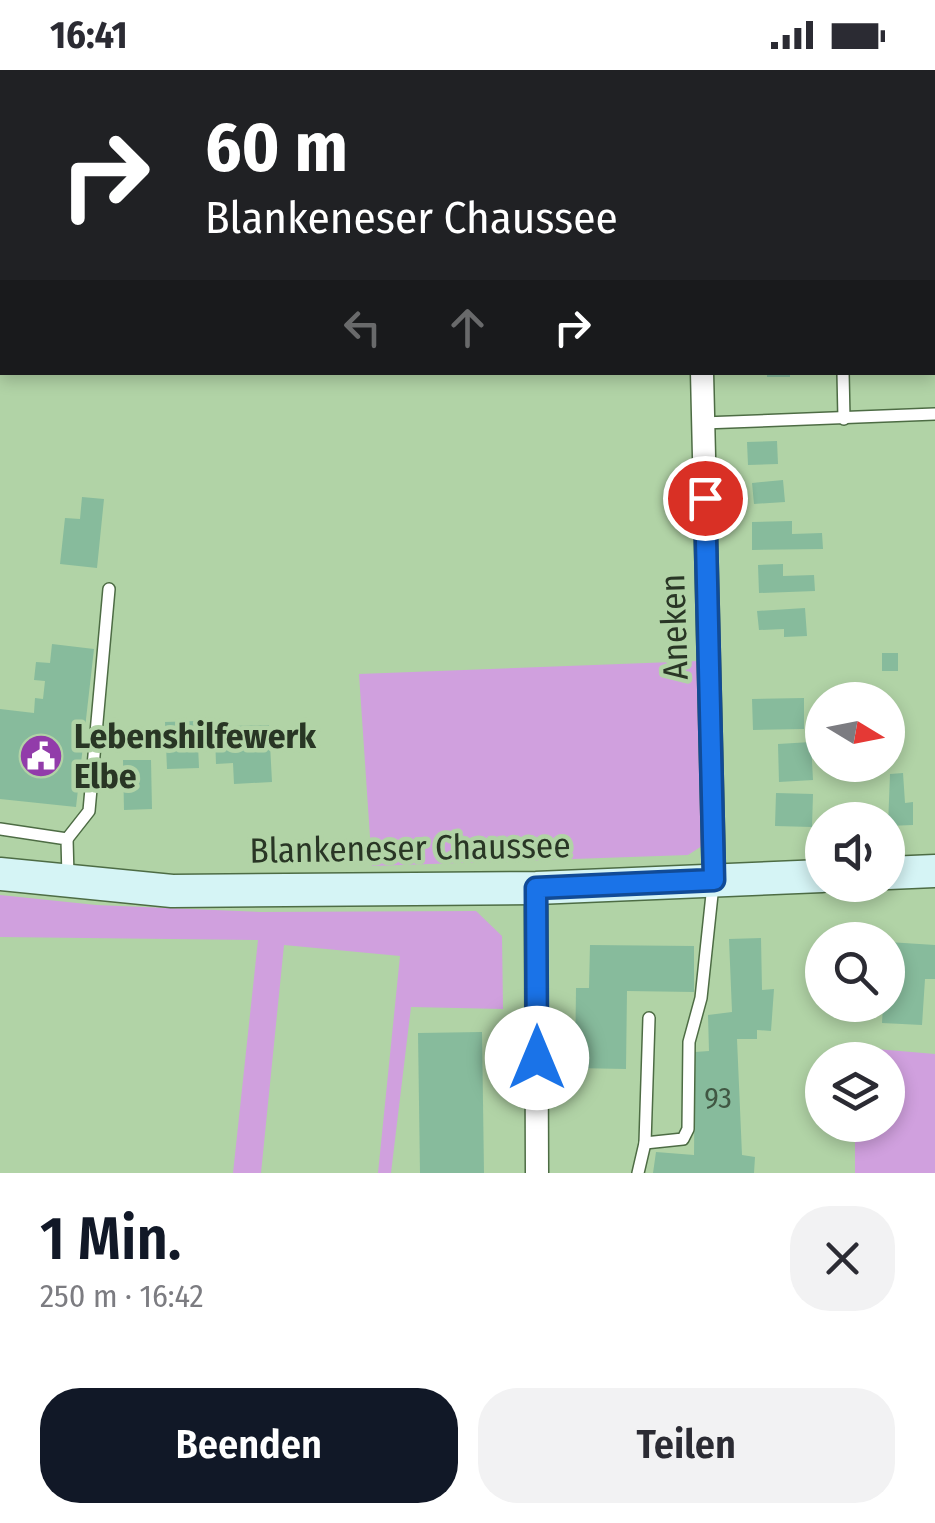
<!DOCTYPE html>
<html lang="de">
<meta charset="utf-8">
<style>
body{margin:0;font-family:"Fira Sans Condensed",sans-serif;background:#f2f2f3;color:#2b2b33;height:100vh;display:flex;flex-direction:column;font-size:38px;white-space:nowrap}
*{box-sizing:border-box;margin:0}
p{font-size:32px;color:#7c7c81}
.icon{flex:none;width:55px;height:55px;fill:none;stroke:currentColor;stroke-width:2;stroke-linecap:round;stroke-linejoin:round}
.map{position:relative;height:1103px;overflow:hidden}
.panel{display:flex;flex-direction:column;background:#fff;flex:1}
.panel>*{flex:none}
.guide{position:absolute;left:0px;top:0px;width:935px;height:305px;box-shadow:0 5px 15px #0003;background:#202124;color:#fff;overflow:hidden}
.needle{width:65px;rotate:100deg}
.fabs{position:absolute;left:805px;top:612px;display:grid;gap:20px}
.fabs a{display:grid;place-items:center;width:100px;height:100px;border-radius:50%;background:#fff;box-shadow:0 5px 15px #0003;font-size:50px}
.pin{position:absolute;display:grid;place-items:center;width:85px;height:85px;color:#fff;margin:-42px;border:5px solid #fff;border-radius:50%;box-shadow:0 2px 10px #0007}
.me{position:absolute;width:110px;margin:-55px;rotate:0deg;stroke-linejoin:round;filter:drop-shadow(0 0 8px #0008)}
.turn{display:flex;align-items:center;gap:35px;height:210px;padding:0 40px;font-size:45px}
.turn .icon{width:130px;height:130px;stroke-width:2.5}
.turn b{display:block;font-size:70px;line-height:85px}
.lanes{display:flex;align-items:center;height:95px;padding:0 40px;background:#0003;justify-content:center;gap:50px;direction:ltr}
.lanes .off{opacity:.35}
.round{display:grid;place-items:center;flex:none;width:105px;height:105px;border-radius:40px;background:#f2f2f3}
.headline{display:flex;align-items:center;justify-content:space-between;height:170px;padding:0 40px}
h1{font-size:60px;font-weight:600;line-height:75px;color:#111827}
.primary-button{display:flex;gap:20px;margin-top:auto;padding:20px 40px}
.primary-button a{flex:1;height:115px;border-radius:40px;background:#111827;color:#fff;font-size:40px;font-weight:600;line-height:115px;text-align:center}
.primary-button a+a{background:#f2f2f3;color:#2b2b33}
.status{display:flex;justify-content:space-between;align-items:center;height:70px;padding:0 50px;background:#fff;direction:ltr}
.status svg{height:28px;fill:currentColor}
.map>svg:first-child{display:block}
.green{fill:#d0a0de}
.building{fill:#87bb9c}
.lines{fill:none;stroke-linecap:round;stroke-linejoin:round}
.service-casing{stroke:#4d6c44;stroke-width:14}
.minor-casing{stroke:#4d6c44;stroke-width:25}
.secondary-casing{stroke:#4d6c44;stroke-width:35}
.service{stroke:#fff;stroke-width:11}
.minor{stroke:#fff;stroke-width:22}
.secondary{stroke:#d5f4f5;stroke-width:32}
.route-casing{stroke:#114b97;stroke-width:25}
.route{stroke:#1a73e8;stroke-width:18}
.labels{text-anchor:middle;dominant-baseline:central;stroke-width:9;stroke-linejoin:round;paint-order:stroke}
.number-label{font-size:30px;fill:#405743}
.street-label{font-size:35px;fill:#293625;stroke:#b1d3a6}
.poi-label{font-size:35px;font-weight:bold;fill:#293625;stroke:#b1d3a6;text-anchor:start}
</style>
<div class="status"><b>16:41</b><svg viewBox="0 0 49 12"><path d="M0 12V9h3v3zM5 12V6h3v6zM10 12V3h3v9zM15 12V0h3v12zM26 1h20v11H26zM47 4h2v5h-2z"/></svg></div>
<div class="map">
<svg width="935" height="1103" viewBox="0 0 935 1103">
<rect width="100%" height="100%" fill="#b1d3a6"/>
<g class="green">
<polygon points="699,591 705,774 688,785 372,796 359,604"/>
<polygon points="0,825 96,835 261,842 476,841 502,866 503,939 411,937 391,1103 378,1103 400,886 284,875 261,1103 233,1103 258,870 0,867"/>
<polygon points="853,977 935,984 935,1103 855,1103 855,1055 888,1055 888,990 854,990"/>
</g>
<g class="building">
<rect x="767" y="302" width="23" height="5"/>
<polygon points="777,371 778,394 748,395 747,372"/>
<polygon points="783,410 785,432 754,434 752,413"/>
<polygon points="82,427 104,429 97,498 60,494 65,448 80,449"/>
<polygon points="792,451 792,464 822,463 823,479 752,480 752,452"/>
<polygon points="783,494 783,506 814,505 815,521 759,523 758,495"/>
<polygon points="805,538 807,566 784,567 784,559 759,560 757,541"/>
<polygon points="52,574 94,579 76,737 0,729 0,639 34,643 35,628 43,629 45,611 34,610 36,592 50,593"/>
<rect x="882" y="583" width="16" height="18"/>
<polygon points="880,622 880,630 844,630 843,623"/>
<polygon points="804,628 804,659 753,660 752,629"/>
<polygon points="197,651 199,698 167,699 165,652"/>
<polygon points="269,655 272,712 234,714 233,693 216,694 215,665 232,664 232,656"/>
<polygon points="811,672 813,710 779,712 778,674"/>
<polygon points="123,690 151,690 152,739 124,740"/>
<polygon points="903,703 905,733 913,732 913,755 888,756 890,704"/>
<polygon points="776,723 813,724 812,757 775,756"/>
<polygon points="761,868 762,920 774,919 771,961 757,960 757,969 737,969 742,1085 755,1087 754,1103 653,1103 656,1082 694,1085 695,982 709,981 708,945 732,942 729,869"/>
<polygon points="888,872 935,875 935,909 925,909 922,955 882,953 883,935 888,935"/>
<polygon points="590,875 694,876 694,922 627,921 626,999 575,998 576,918 589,918"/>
<polygon points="482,962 484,1103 420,1103 418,963"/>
</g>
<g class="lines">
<g class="service-casing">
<g id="service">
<polyline points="805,0 813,2"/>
<polyline points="932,38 935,39"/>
<polyline points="932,220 935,220"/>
<polyline points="843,302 844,349"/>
<polyline points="703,353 935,344"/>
<polyline points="0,759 67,769 68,807"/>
<polyline points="67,769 89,741 109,519"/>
<polyline points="645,1073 683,1069 688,1059 689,972 701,928 713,815"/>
<polyline points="638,1103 645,1073 649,948"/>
</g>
</g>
<g class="minor-casing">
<g id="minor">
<polyline points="694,0 694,2"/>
<polyline points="702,302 714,810"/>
<polyline points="536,818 537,1103"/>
</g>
</g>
<g class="secondary-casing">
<g id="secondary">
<polyline points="888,803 935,801"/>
<polyline points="0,804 172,821 536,818 822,806"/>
</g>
</g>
<use href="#service" class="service"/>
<use href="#minor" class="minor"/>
<use href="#secondary" class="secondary"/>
</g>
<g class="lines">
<g class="route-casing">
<polyline id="route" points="537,988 536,818 714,810 705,428"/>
</g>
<use href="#route" class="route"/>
</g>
<defs>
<g id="civic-disc" transform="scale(2.25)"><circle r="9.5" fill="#923caa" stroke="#b1d3a6"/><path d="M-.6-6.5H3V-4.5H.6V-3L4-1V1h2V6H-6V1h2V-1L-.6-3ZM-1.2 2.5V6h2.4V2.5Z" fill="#fff"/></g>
</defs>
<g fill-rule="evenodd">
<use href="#civic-disc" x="41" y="686"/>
</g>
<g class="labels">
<g class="number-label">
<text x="718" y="1028">93</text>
</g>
<g class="street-label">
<text transform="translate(674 557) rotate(-92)">Aneken</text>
<text transform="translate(410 778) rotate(-1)">Blankeneser Chaussee</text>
</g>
<g class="poi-label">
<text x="74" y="666">Lebenshilfewerk<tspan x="74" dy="40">Elbe</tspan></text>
</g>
</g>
</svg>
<div class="fabs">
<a><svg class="needle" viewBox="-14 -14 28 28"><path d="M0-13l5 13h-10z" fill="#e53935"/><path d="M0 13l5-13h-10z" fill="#7c7c81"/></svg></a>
<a><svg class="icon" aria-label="sound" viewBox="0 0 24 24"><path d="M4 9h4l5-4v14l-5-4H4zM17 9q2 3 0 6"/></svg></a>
<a><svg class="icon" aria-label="search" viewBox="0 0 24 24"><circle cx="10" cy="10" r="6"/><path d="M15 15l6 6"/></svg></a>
<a><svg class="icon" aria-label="layers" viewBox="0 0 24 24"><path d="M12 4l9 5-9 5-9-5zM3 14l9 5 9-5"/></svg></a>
</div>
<div class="pin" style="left:705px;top:428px;background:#d93025"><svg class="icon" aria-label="arrive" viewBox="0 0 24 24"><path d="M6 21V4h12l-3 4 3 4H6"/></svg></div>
<svg class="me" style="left:537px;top:988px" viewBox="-20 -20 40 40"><circle r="19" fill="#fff"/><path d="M0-13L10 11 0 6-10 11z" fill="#1a73e8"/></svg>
<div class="guide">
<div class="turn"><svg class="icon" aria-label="right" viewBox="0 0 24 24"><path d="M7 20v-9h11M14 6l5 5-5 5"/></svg><div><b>60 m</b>Blankeneser Chaussee</div></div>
<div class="lanes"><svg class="icon off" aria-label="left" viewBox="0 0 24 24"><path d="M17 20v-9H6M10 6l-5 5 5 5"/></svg><svg class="icon off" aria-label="ahead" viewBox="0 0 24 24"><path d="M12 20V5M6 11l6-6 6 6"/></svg><svg class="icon" aria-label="right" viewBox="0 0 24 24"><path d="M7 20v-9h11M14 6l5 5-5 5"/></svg></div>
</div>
</div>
<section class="panel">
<div class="headline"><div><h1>1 Min.</h1><p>250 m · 16:42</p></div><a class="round"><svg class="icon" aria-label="close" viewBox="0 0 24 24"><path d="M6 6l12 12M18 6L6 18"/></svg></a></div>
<div class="primary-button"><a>Beenden</a><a>Teilen</a></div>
</section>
